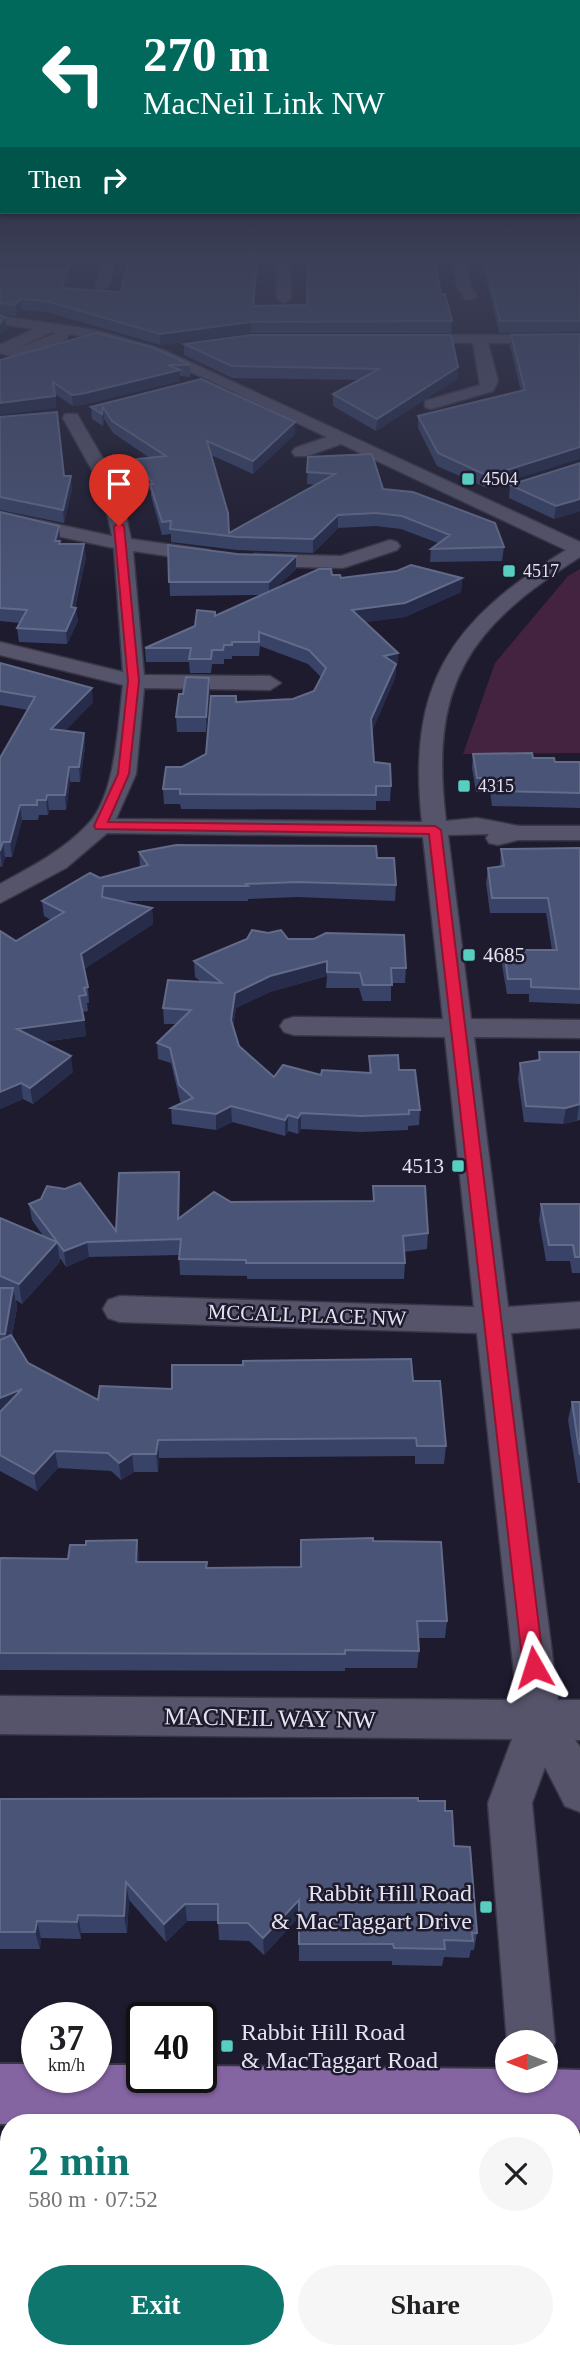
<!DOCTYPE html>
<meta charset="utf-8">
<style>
body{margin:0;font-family:Georgia,serif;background:#f6f6f6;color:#202124;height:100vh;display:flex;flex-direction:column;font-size:26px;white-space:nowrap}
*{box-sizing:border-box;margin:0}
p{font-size:23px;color:#757577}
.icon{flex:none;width:38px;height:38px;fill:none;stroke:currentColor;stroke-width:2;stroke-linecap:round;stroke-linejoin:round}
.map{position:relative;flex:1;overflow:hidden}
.sheet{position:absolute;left:0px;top:2114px;width:581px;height:245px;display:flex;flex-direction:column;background:#fff;border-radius:28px 28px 0 0;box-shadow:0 2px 5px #0004}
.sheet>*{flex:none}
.hud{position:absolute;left:0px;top:0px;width:581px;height:214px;box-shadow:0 2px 5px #0004;background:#00695c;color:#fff;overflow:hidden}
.needle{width:46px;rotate:270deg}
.controls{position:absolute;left:495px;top:2030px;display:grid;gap:14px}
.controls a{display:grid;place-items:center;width:63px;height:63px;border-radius:50%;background:#fff;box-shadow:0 2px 5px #0004;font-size:35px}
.speed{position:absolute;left:21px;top:2002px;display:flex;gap:14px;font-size:35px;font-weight:700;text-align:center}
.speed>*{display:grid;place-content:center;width:91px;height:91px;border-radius:50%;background:#fff;box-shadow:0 2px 5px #0004;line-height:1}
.speed small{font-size:18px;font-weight:400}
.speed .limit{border:4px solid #111;border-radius:10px;background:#fff;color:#111}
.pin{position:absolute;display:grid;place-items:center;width:60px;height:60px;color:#fff;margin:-72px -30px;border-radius:50% 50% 50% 0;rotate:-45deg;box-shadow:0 0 7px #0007}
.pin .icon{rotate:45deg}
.me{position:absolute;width:77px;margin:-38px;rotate:354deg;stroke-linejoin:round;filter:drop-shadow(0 0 5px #0008)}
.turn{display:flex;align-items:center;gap:24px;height:147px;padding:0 28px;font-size:32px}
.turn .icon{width:91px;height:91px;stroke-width:2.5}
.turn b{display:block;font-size:49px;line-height:60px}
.then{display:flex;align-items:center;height:66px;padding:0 28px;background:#0003;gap:14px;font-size:26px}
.round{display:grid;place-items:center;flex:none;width:74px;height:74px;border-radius:37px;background:#f6f6f6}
.summary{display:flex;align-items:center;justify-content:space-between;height:119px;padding:0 28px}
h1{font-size:42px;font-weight:800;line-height:52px;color:#0f766e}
.button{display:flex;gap:14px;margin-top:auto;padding:14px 28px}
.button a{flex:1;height:80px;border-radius:42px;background:#0f766e;color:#fff;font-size:28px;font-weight:800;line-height:80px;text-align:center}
.button a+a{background:#f6f6f6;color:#202124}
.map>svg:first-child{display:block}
.green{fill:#43233f}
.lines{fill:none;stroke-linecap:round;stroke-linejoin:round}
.minor-casing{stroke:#393746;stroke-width:3}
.major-casing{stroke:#393746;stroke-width:4}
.minor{fill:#56546a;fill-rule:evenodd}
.major{fill:#8564a2;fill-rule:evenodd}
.wall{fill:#384367}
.shaded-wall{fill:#262c4a}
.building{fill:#4a5476;stroke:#626b89;stroke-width:2}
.route{fill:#e11d48;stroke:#92132f;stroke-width:2}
.poi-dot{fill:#58cec0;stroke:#1e1b2e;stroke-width:2.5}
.labels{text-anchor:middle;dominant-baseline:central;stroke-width:5;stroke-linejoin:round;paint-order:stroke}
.far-poi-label{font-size:18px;fill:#e4e3f0;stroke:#1e1b2e;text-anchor:start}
.poi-label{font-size:21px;fill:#e4e3f0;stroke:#1e1b2e;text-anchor:start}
.street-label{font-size:21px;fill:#e4e3f0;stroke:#1e1b2e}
.near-street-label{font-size:24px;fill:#e4e3f0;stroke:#1e1b2e}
.near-poi-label{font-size:24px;fill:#e4e3f0;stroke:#1e1b2e;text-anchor:end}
</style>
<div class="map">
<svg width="580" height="2359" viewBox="0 0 580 2359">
<rect width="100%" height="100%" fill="#1e1b2e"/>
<polygon class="green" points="580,569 580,753 463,754 495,663 568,576"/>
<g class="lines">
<g class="minor-casing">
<g id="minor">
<polygon points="103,257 117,257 109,286 102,290 95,286"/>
<polygon points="276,257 290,257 291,299 284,303 277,299"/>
<polygon points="303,257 554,257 547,261 466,264 471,287 477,296 470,300 465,299 457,287 453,264 310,261"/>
<path d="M0,316L96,330L164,350L580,542V557C467,628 429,686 446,821L477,818L519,826H580V840H518L498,845L489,843L486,838L489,834L448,835L471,1019L580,1020V1038L474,1037L508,1307L580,1302V1328L511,1333L558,1700H580V1740H575L580,1747V1812L565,1806L545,1767L532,1803L555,2042L546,2060V2042H507L488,1803L512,1739L0,1734V1696L517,1700L477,1333L120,1322L108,1318L103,1309L108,1300L120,1296L474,1307L445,1037L294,1035L284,1032L280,1026L284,1020L294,1017L443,1019L423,837L107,833L66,868L0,903V884C31,867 64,850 88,824C116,795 118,724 123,685L0,655V642L123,672L114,548L0,524V512L112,536L102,488L63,418L65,414H77L120,488L131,539L209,550L219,556L209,562L133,551L144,675L270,676L281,683L270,690L144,688L136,774L116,819L422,822C407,684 450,621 566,550L341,444L307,456H295L292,452L295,448L327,437C244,399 160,348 68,334L67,339C43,350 27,362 0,353V345L34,329L0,324ZM52,332L57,333L18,348Z"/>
<polygon points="411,335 580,335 580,343 488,343 498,381 493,391 431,409 425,407 425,401 480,385 473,343 406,342 404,339"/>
<polygon points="390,540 397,542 400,546 397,550 343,568 254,566 244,560 254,554 341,556"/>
<polygon points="572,2327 580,2330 580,2359 537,2359 536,2350 572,2350"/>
</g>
</g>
<g class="major-casing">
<g id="major">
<polygon points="0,2064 37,2064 37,2077 96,2077 96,2065 142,2065 142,2077 201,2077 201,2066 508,2069 508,2081 546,2081 546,2069 580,2070 580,2130 572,2130 572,2123 0,2124"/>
<rect x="572" y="2156" width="8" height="62"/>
<rect x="0" y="2162" width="9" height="62"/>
</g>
</g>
<use href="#minor" class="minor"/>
<use href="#major" class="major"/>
</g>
<g class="wall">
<polygon points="0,257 1,257 2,263 0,268 69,268 69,278 66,288 121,292 257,262 254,306 307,305 441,294 452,321 451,333 251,333 160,345 47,312 21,310 16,316 0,314"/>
<polygon points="484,257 580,257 580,332 499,333 483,266"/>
<polygon points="580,334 487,488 437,466 418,428 418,416 521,391 510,346 511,335"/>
<polygon points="184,344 458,367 457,379 376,431 333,406 333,394 359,380 232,378 184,355"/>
<polygon points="0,360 190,365 190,377 180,376 180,381 82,405 73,406 55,394 56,408"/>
<polygon points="201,379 295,434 253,474 211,455 229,533 316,485 307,484 308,457 383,489 504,547 502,561 430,562 431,549 438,543 401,529 376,526 338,528 313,553 237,550 171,542 171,534 162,535 151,496 151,491 138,472 137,459 150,458 113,433 104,419 103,426 92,419 91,407"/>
<polygon points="0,417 64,476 72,489 64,523 0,510"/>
<polygon points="580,463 580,511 554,519 509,498 510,485"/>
<polygon points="0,512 60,539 60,544 86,557 75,608 78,621 67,644 19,642 17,628 20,623 0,621"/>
<polygon points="168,545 237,554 296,556 296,569 275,589 332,575 341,578 462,578 461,592 405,617 365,622 398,653 397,667 396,667 395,678 372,731 374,762 391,786 390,801 376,801 376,810 181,809 180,804 164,804 163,789 182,767 206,754 236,702 293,699 314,691 321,677 308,664 260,646 259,656 232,656 232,659 224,659 224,664 212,664 211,673 190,673 189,662 146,662 145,648 261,595 170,596"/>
<polygon points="0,663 93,702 65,731 84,733 85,747 80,782 70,782 66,810 49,810 48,815 39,815 38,820 22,820 12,857 5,857 2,867 0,866 0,758 28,710 0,705"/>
<polygon points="209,678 210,692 206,732 177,732 176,717 183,694"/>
<polygon points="473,754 533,758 555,762 580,762 580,808 492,806 490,792 476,792 472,768"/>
<polygon points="580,848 580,1004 529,1002 529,994 507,994 502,965 504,950 552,950 546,913 490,913 486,883 488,868 500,866 501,849"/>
<polygon points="139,852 377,858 396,885 395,901 297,897 248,899 248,901 121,901 152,908 153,924 84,969 88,987 89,1003 87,1003 88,1011 83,1012 86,1036 43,1042 73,1072 33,1104 23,1099 0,1109 0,931 16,941 51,920 44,916 42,901 100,878 140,867"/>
<polygon points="288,939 406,968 405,983 391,983 391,1001 363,1001 359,988 326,988 327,976 270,992 236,1008 233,1027 239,1046 274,1077 369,1073 369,1056 399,1070 420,1110 419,1125 408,1126 408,1130 361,1132 301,1129 298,1134 288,1131 285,1136 232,1122 216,1130 172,1124 171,1108 182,1103 180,1101 171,1063 158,1059 157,1043 176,1024 164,1024 163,1008 201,982 195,977 194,961"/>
<polygon points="539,1052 580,1052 580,1120 563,1124 524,1122 518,1079 520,1063 538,1060"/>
<polygon points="179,1172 180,1188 179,1218 231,1202 373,1201 373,1186 428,1233 427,1249 404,1252 405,1263 404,1279 247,1279 247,1276 180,1275 179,1255 89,1257 66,1267 60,1258 60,1262 22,1304 16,1300 17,1308 12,1336 28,1363 98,1400 172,1389 413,1381 446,1446 444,1464 415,1464 415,1456 159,1458 158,1472 134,1472 121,1480 111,1471 58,1468 37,1491 0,1471 0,1218 44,1237 32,1220 29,1204 116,1231"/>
<polygon points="541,1204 580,1204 580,1273 572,1273 570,1261 546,1261 539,1220"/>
<polygon points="572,1402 580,1402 580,1483 578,1483 568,1420"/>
<polygon points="137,1540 139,1562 208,1568 301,1567 373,1541 447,1621 445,1638 418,1638 419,1651 417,1668 345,1668 345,1671 0,1670 0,1562 68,1559 86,1545"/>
<polygon points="0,1799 418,1801 445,1811 477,1933 474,1950 471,1950 469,1958 444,1957 442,1966 392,1965 392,1961 299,1961 299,1917 264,1955 249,1941 219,1940 218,1921 187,1921 166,1942 129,1900 127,1933 81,1933 81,1939 41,1938 40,1949 0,1949"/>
</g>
<g class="shaded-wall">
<polygon points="257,262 257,272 253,317 253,306"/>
<polygon points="69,268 69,278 62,299 61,288"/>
<polygon points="20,299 21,310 16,316 15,305"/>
<polygon points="5,317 7,328 0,335 0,323"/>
<polygon points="251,322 251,333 160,345 160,334"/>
<polygon points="458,367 457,379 376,431 377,419"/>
<polygon points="180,370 180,381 82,405 73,406 72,395"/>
<polygon points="55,396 56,408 0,415 0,403"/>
<polygon points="103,407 104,419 103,426 102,414"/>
<polygon points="295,422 295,434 253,474 253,461"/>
<polygon points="580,447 580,459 487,488 488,476"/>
<polygon points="71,476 72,489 64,523 63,510"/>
<polygon points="580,499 580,511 554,519 556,506"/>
<polygon points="338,515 338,528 313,553 313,539"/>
<polygon points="59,526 60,539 56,554 55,541"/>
<polygon points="84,544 86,557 73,615 76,608 78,621 67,644 66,631"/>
<polygon points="296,556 296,569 269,595 269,582"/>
<polygon points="462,578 461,592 405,617 352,624 352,610"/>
<polygon points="398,653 397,667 396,667 395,678 371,734 371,719 384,656"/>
<polygon points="209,678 210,692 206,732 206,717"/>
<polygon points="92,688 93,702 53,744 51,729"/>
<polygon points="84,733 85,747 80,782 79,767"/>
<polygon points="69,767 70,782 66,810 65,795"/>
<polygon points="47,795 49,810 48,815 46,800"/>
<polygon points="20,805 22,820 12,857 10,842"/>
<polygon points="3,842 5,857 2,867 0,851"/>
<polygon points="152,908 153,924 82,970 81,954"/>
<polygon points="327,961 327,976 270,992 236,1008 231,1036 231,1020 235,993 270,976"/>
<polygon points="84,1020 86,1036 20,1045 17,1029"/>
<polygon points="71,1056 73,1072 33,1104 30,1088"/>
<polygon points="21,1083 23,1099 0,1109 0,1092"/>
<polygon points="579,1104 577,1120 563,1124 566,1108"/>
<polygon points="231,1106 232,1122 216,1130 216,1114"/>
<polygon points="301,1113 301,1129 298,1134 298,1118"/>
<polygon points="288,1115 288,1131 285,1136 285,1120"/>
<polygon points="179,1172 180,1188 179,1235 178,1219"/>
<polygon points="57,1242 60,1262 22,1304 19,1284"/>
<polygon points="87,1242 89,1257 66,1267 64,1251"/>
<polygon points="13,1288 17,1308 9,1353 5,1334"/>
<polygon points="22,1389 0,1418 0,1398"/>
<polygon points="158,1440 159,1458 158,1472 156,1454"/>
<polygon points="55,1451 58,1468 37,1491 34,1474"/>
<polygon points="132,1454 134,1472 121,1480 119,1463"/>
<polygon points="137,1540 139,1558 138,1580 136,1562"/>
<polygon points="126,1882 129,1900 127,1933 124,1916"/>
<polygon points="299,1900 299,1917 264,1955 263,1938"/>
<polygon points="185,1904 187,1921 166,1942 164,1924"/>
<polygon points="78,1915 81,1933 81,1939 77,1922"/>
<polygon points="37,1921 41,1938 40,1949 35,1932"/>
</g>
<g class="building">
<polygon points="308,257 434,257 441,294 445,294 452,321 251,322 160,334 46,301 20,299 15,305 0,303 0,268 69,268 61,288 121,292 128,260 257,262 253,306 307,305"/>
<polygon points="484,257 580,257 580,321 500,321"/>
<polygon points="0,315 5,317 0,323"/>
<polygon points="96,333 152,347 190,365 168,365 180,370 81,394 72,395 53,382 55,396 0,403 0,360"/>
<polygon points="580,334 580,447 488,476 438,453 418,416 525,390 511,335"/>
<polygon points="251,335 451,335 458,367 377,419 333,394 379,369 232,366 184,344"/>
<polygon points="201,379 295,422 253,461 207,441 228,513 229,533 335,474 307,472 308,457 372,454 383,489 413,492 495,523 504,547 431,549 450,535 402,516 376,513 338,515 313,539 237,537 170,529 171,521 162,522 150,484 153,484 137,459 166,456 112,421 103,407 102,414 91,407"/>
<polygon points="57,412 64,476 71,476 63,510 0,497 0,417"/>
<polygon points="580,463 580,499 556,506 510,485"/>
<polygon points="0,512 59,526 55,541 60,541 59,544 84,544 71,607 76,608 66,631 17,628 27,610 0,608"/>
<polygon points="168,545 237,554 296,556 269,582 169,582"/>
<polygon points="411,565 462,578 405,603 352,610 398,653 384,656 396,664 371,719 374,762 390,764 391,786 376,786 376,795 180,794 180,789 163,789 166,767 182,767 206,754 211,696 236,696 236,702 293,699 314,691 326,668 309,650 259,632 259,642 232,642 232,645 224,645 223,650 212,650 211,659 189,659 191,648 145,648 195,626 197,610 215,612 215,616 319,569 331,569 332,575 340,575 341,578 397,571"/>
<polygon points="0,663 92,688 51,729 84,733 79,767 69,767 65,795 47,795 46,800 37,800 37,805 20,805 10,842 3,842 0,851 0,758 35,697 0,691"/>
<polygon points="186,677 209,678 206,717 176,717 179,694 183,694"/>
<polygon points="532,753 533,758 554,758 555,762 580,762 580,793 494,791 491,778 477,778 473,754"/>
<polygon points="176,845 376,846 377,858 394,858 396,885 297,882 246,884 248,886 103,886 102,897 152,908 81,954 88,987 84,988 86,995 79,996 84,1020 17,1029 71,1056 30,1088 21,1083 0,1092 0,931 16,941 64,912 42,901 90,873 100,878 148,865 139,852"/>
<polygon points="580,848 580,989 531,987 531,979 508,979 504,950 557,950 548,898 492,898 488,868 504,866 501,849"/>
<polygon points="252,930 268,933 281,930 288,939 314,939 326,933 404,935 406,968 391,968 392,985 363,985 360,973 327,972 327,961 270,976 235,993 231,1020 239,1046 274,1077 283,1065 321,1075 322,1070 371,1073 369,1056 398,1055 399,1070 415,1070 420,1110 409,1110 409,1114 361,1116 301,1113 298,1118 288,1115 285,1120 231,1106 216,1114 171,1108 193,1098 179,1085 170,1048 157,1043 191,1010 163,1008 168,980 222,983 194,961 247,939"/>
<polygon points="539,1052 580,1052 580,1104 566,1108 526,1106 520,1063 540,1060"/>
<polygon points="179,1172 178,1219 214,1192 231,1202 374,1201 373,1186 425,1186 428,1233 403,1236 405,1263 246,1263 246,1260 179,1259 181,1239 87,1242 64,1251 29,1204 41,1199 47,1186 65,1189 80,1183 116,1231 119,1173"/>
<polygon points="541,1204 580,1204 580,1257 575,1257 573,1245 549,1245"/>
<polygon points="0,1218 57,1242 19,1284 0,1276"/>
<polygon points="0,1288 13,1288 5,1334 0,1334"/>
<polygon points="11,1335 28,1363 98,1400 100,1386 172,1389 172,1365 243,1365 243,1361 411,1359 413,1381 440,1381 446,1446 417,1446 416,1438 158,1440 156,1454 132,1454 119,1463 108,1453 55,1451 34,1474 0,1455 0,1412 22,1389 0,1398 0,1340"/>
<polygon points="572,1402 580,1402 580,1455"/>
<polygon points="373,1538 373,1541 441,1542 447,1621 417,1621 419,1651 345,1650 345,1654 0,1653 0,1562 1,1558 68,1559 70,1545 86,1545 86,1541 137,1540 136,1562 207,1562 206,1568 301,1567 301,1540"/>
<polygon points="418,1798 418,1801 445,1801 445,1811 452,1811 454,1846 470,1847 477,1933 472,1933 473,1941 444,1940 445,1949 394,1948 393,1944 299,1944 299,1900 263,1938 248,1923 218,1923 218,1904 185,1904 164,1924 126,1882 124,1916 78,1915 77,1922 37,1921 35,1932 0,1932 0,1799"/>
</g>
<linearGradient id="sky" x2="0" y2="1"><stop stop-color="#100f19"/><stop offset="0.44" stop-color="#3b3f57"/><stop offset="1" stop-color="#3b3f57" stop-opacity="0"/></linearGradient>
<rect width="580" height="587" fill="url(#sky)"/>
<polygon class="route" points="119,523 124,526 139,681 129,774 108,822 435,826 441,830 544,1667 541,1674 534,1677 526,1674 523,1667 429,834 96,829 94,826 118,774 128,681 114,526"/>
<g class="poi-dot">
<rect x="461" y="472" width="14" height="14" rx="3.5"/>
<rect x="502" y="564" width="14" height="14" rx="3.5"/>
<rect x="457" y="779" width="14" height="14" rx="3.5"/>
<rect x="462" y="948" width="14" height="14" rx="3.5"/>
<rect x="451" y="1159" width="14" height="14" rx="3.5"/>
<rect x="479" y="1900" width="14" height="14" rx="3.5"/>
<rect x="220" y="2039" width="14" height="14" rx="3.5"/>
</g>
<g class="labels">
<g class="far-poi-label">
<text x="482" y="479">4504</text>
<text x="523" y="571">4517</text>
<text x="478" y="786">4315</text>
</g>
<g class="poi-label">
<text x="483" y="955">4685</text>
<text x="444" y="1166" text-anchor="end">4513</text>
</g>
<g class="street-label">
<text transform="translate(307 1315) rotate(2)">MCCALL PLACE NW</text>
</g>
<g class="near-street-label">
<text transform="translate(270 1718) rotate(1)">MACNEIL WAY NW</text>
</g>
<g class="near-poi-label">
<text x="472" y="1893">Rabbit Hill Road<tspan x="472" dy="28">&amp; MacTaggart Drive</tspan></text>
<text x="241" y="2032" text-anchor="start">Rabbit Hill Road<tspan x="241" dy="28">&amp; MacTaggart Road</tspan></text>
</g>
</g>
</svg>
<div class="controls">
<a><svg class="needle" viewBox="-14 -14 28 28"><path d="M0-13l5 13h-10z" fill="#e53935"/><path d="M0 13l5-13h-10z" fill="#757577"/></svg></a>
</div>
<div class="speed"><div>37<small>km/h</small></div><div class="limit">40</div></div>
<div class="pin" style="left:119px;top:526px;background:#d93025"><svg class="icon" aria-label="arrive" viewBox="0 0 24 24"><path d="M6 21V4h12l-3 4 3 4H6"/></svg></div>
<svg class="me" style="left:534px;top:1667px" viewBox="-20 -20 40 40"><path d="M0-17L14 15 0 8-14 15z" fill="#e11d48" stroke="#fff" stroke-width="4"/></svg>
<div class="hud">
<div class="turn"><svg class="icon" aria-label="left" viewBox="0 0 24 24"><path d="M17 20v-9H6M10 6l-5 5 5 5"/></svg><div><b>270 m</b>MacNeil Link NW</div></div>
<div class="then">Then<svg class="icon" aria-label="right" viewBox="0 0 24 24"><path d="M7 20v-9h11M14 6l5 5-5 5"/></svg></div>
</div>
<section class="sheet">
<div class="summary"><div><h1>2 min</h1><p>580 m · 07:52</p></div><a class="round"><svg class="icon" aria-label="close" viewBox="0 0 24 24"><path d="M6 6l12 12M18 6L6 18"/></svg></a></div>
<div class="button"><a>Exit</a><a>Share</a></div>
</section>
</div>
